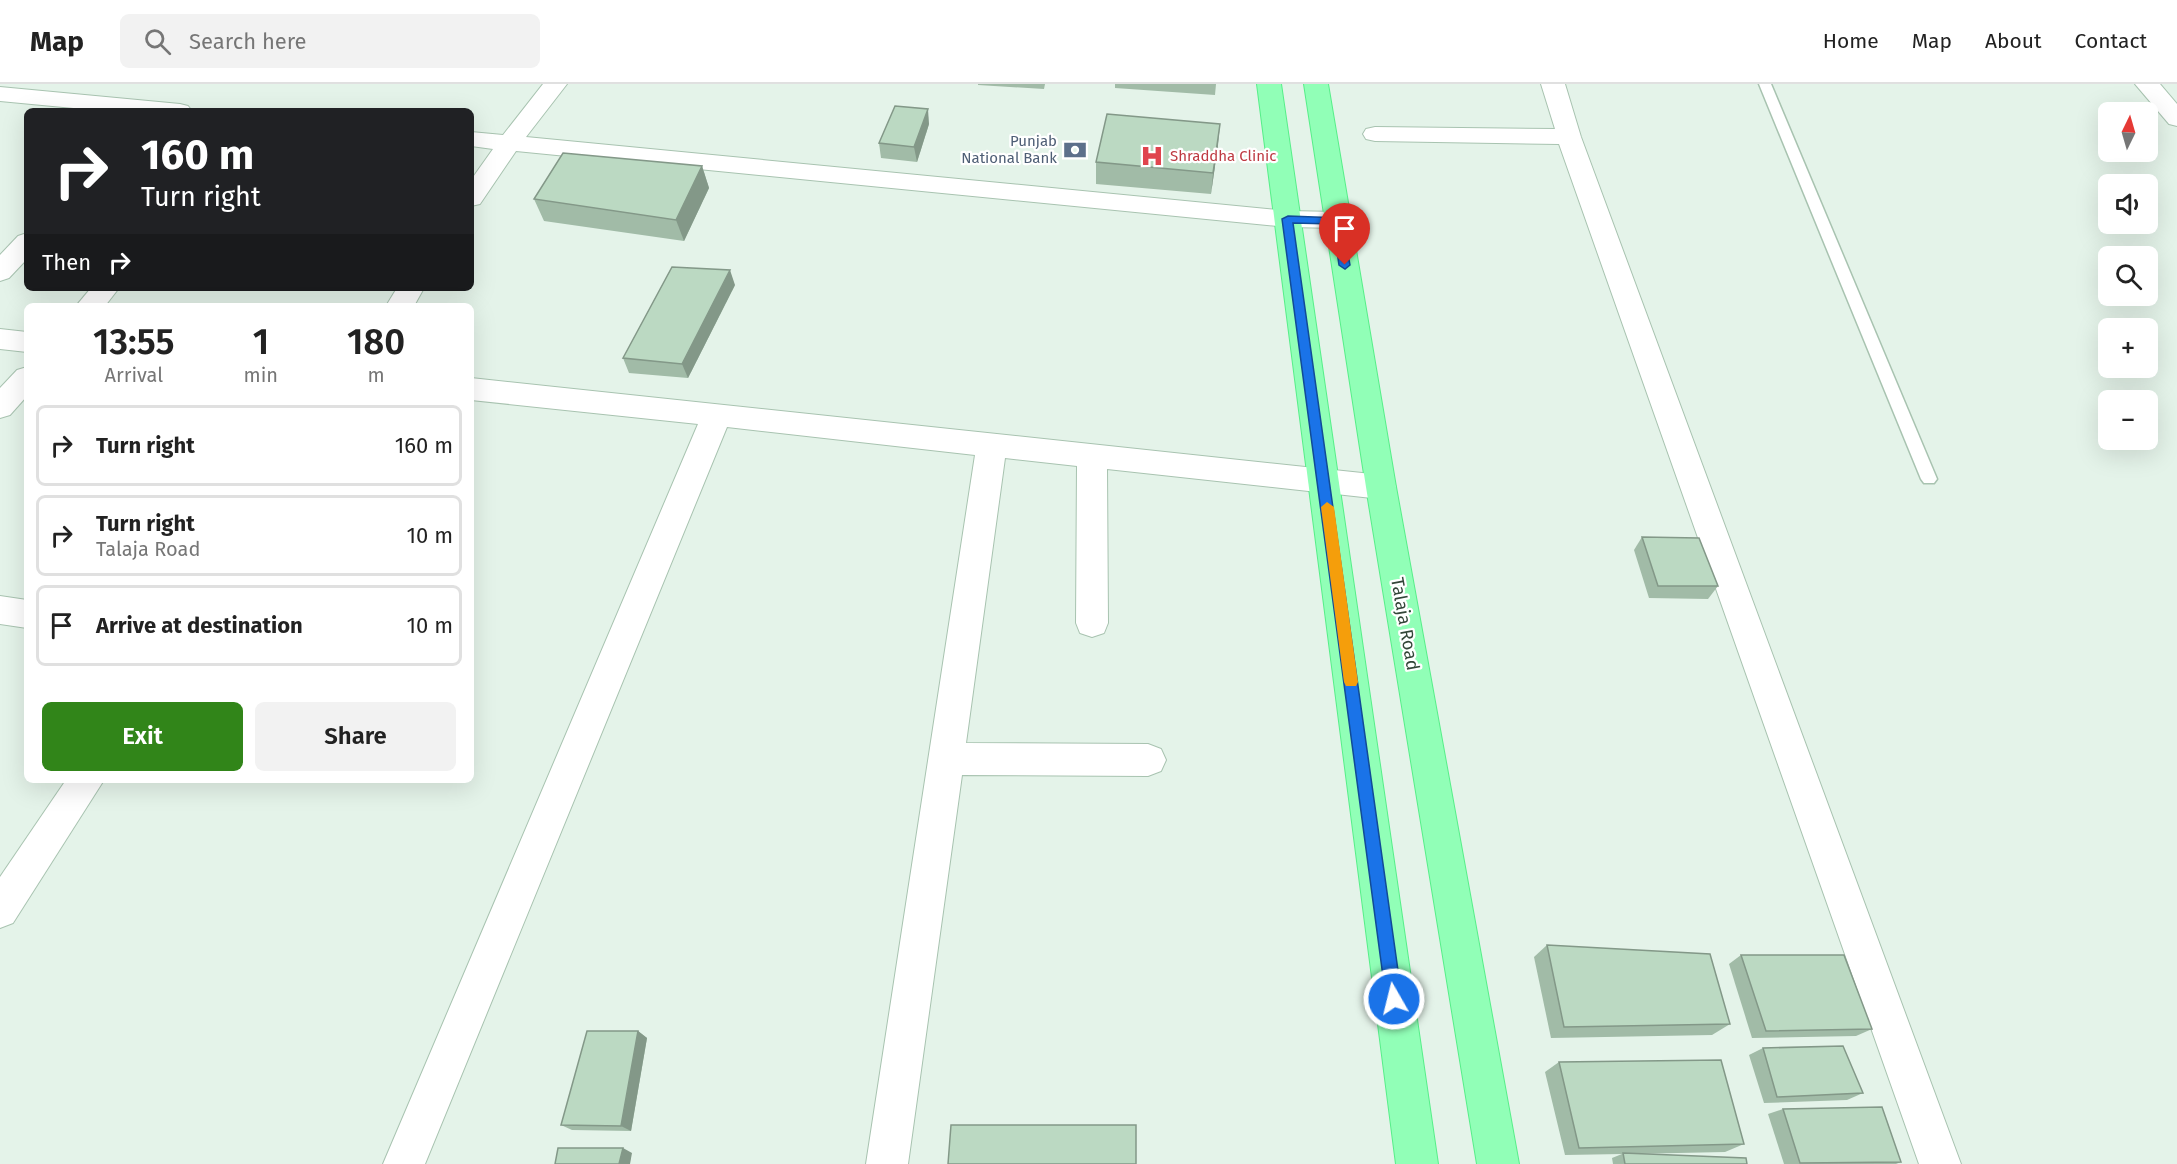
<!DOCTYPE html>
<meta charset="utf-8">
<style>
body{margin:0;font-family:"Fira Sans",sans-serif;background:#f2f2f2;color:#222;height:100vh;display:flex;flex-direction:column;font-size:22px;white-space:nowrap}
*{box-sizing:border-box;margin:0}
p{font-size:20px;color:#767676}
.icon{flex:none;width:33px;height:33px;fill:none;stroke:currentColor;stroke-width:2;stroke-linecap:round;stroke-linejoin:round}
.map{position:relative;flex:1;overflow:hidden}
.details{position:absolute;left:24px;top:219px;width:450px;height:480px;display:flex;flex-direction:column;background:#fff;border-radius:9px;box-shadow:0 6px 24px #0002}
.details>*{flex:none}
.top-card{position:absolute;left:24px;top:24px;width:450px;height:183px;border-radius:9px;box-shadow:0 6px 24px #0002;background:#202124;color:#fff;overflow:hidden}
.needle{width:39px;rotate:5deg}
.fabs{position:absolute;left:2098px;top:18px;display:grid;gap:12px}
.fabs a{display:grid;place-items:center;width:60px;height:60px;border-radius:9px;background:#fff;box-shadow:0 6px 24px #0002;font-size:30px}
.pin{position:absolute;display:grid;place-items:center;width:51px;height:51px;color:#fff;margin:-62px -26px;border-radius:50% 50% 50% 0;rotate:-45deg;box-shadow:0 0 6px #0007}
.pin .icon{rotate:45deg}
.me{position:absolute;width:66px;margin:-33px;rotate:352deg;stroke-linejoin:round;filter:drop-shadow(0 0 4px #0008)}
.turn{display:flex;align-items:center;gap:21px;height:126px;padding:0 18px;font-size:27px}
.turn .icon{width:78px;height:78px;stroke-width:2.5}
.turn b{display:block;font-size:42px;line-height:51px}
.then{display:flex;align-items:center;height:57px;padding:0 18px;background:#0003;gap:12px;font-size:22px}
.eta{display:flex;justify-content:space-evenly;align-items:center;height:102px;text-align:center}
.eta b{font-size:36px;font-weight:600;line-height:42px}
.cta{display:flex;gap:12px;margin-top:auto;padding:12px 18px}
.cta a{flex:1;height:69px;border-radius:9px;background:#318519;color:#fff;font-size:24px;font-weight:600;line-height:69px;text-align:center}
.cta a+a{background:#f2f2f2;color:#222}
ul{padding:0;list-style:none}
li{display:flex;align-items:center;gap:18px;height:81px;margin:0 12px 9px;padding:0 6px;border:3px solid #e0e0e0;border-radius:9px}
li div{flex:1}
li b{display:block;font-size:22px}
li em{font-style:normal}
header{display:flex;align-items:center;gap:36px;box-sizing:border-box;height:84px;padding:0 30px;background:#fff;border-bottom:2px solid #e0e0e0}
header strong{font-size:28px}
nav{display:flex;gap:33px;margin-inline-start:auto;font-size:21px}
.search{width:420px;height:54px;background:#f2f2f2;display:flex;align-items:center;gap:15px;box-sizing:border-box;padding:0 21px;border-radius:9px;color:#767676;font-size:22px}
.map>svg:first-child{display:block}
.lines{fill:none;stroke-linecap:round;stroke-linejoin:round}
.lane-casing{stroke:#a8c3b0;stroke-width:3}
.street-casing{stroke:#a8c3b0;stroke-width:2}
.primary-casing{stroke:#57ee89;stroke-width:2}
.lane{fill:#fff;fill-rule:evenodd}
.street{fill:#fff;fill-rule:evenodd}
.primary{fill:#91ffb7;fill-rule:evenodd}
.wall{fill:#a1bba7}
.shaded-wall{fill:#839888}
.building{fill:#bbd9c2;stroke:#839888;stroke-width:1.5}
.route{fill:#1a73e8;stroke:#114b97;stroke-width:1.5}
.slow{fill:#f59e0b}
.labels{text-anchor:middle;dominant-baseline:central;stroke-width:4.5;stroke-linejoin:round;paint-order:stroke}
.far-service-label{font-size:15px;fill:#4e5e75;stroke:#fff;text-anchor:end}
.far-health-label{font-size:15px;fill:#be3a42;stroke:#fff;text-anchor:start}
.street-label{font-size:18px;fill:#334638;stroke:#fff}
</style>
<header>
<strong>Map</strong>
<div class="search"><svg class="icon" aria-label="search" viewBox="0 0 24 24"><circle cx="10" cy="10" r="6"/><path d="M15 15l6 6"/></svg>Search here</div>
<nav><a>Home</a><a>Map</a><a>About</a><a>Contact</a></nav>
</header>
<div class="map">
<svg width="2177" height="1080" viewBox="0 0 2177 1080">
<rect width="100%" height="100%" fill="#e4f3e9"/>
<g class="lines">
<g class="lane-casing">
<polygon id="lane" points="1759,0 1771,0 1937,395 1934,399 1924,399 1921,395"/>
</g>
<g class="street-casing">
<g id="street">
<polygon points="543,0 567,0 526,53 1288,127 1338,128 1347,130 1351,136 1347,142 1338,144 1288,143 516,67 480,120 471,122 471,96 493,65 471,62 471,48 503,51"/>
<polygon points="1541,0 1565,0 1581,53 1961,1080 1919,1080 1559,60 1375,57 1366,55 1363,50 1366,45 1375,43 1555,45"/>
<polygon points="2135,0 2160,0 2177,20 2177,42 2169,40"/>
<polygon points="0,3 180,20 188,22 192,27 105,27 0,17"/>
<polygon points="27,149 27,175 9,194 0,197 0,171 18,152"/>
<polygon points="91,204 119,204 105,222 76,222"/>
<polygon points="397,204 424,204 414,222 386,222"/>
<polygon points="0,245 27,248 27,268 0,265"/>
<polygon points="27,283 27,312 10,331 0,334 0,304 17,286"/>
<polygon points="471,294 1381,391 1392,395 1396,403 1392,411 1381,415 1107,385 1108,539 1104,549 1092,553 1080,549 1076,539 1077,382 1005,374 966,659 1148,660 1161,665 1166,676 1161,687 1148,692 962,691 908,1080 866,1080 975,371 727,343 425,1080 383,1080 698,340 471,316"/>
<polygon points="0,512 27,516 27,544 0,540"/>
<polygon points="66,696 104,696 13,839 0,844 0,793"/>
</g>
</g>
<g class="primary-casing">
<g id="primary">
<polygon points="1257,0 1281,0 1438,1080 1396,1080"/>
<polygon points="1304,0 1328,0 1396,403 1519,1080 1477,1080 1366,403"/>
</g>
</g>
<use href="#lane" class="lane"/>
<use href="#street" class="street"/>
<use href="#primary" class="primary"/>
</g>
<g class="wall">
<polygon points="978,0 1045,0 1044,5 978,1"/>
<polygon points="1115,0 1216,0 1215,11 1115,4"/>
<polygon points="929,40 917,78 881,74 879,59"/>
<polygon points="1218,61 1211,110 1096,100 1096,78"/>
<polygon points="702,82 709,104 684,157 544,137 534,115"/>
<polygon points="735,201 688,294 629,289 623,274"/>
<polygon points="1642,453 1718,502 1708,515 1649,514 1634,466"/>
<polygon points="1547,861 1730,940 1712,951 1551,954 1534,873"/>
<polygon points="1741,871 1872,945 1856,952 1752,954 1729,880"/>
<polygon points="638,947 647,954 631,1047 572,1046 561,1041"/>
<polygon points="1763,964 1863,1009 1847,1016 1764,1019 1749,971"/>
<polygon points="1559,978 1744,1060 1725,1068 1630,1070 1747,1080 1613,1080 1612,1074 1622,1070 1565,1071 1545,988"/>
<polygon points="1783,1025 1901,1078 1896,1080 1784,1080 1768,1030"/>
</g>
<g class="shaded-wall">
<polygon points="928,25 929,40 917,78 914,63"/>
<polygon points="1220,40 1218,61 1211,110 1213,89"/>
<polygon points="702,82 709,104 684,157 676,136"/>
<polygon points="730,186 735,201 688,294 682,280"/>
<polygon points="638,947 647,954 631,1047 621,1042"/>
<polygon points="623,1064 632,1069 630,1080 619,1080"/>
</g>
<g class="building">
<polygon points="895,22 928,25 914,63 879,59"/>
<polygon points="1107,30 1220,40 1213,89 1096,78"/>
<polygon points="563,69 702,82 676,136 534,115"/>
<polygon points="672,183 730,186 682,280 623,274"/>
<polygon points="1642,453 1699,454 1718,502 1658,502"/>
<polygon points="1547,861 1710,870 1730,940 1564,943"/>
<polygon points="1741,871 1844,871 1872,945 1766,947"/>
<polygon points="587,947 638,947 621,1042 561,1041"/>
<polygon points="1843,962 1863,1009 1777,1013 1763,964"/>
<polygon points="1721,976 1744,1060 1579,1064 1559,978"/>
<polygon points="1882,1023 1901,1078 1800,1079 1783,1025"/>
<polygon points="951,1041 1136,1041 1136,1080 948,1080"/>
<polygon points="558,1064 623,1064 619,1080 555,1080"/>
<polygon points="1623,1069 1746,1074 1747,1080 1625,1080"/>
</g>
<polygon class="route" points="1288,132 1341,134 1350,181 1345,185 1339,181 1333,140 1293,139 1402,915 1400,921 1394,923 1388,921 1386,915 1282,135"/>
<polygon class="slow" points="1327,418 1334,423 1358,598 1356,602 1346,602 1344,598 1321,423"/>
<defs>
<g id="bank-bare" transform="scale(1.8)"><path d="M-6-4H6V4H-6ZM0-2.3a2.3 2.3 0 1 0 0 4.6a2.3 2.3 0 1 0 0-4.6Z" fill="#5c6f8a" stroke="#fff" stroke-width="2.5" paint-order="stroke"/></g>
<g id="hospital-bare" transform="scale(1.8)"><path d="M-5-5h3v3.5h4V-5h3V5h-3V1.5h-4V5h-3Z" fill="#e0444e" stroke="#fff" stroke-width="2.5" paint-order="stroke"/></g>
</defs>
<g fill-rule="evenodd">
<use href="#bank-bare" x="1075" y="66"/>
<use href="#hospital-bare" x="1152" y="72"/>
</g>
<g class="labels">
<g class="far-service-label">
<text x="1057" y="57">Punjab<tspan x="1057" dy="17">National Bank</tspan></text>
</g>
<g class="far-health-label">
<text x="1170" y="72">Shraddha Clinic</text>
</g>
<g class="street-label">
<text transform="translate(1405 540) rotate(80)">Talaja Road</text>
</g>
</g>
</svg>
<div class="fabs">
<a><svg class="needle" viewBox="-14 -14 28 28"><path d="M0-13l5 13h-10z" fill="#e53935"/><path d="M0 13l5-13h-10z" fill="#767676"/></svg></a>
<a><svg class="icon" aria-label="sound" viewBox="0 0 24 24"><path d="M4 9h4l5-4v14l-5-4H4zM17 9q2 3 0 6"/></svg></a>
<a><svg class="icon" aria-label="search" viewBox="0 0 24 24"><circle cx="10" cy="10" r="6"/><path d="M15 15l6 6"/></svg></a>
<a>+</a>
<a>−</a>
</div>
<div class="pin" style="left:1345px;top:181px;background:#d93025"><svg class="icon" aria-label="arrive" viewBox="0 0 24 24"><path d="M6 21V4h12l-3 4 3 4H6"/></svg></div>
<svg class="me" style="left:1394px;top:915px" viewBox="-20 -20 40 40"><circle r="17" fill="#1a73e8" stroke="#fff" stroke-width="3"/><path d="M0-11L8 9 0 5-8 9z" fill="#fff"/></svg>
<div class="top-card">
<div class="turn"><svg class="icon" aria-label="right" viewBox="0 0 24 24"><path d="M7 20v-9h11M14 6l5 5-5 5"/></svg><div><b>160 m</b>Turn right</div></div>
<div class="then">Then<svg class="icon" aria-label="right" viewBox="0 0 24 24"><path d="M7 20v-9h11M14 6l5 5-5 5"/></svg></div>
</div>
<section class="details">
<div class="eta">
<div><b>13:55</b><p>Arrival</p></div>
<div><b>1</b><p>min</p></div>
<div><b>180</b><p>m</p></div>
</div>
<ul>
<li><svg class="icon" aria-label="right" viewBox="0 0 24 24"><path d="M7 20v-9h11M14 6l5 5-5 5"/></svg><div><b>Turn right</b></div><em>160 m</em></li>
<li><svg class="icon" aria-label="right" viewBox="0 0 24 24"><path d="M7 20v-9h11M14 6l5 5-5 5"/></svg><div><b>Turn right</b><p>Talaja Road</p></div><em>10 m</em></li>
<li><svg class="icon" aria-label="arrive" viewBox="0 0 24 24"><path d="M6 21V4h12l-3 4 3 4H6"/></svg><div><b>Arrive at destination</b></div><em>10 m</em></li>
</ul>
<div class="cta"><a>Exit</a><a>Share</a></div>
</section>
</div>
